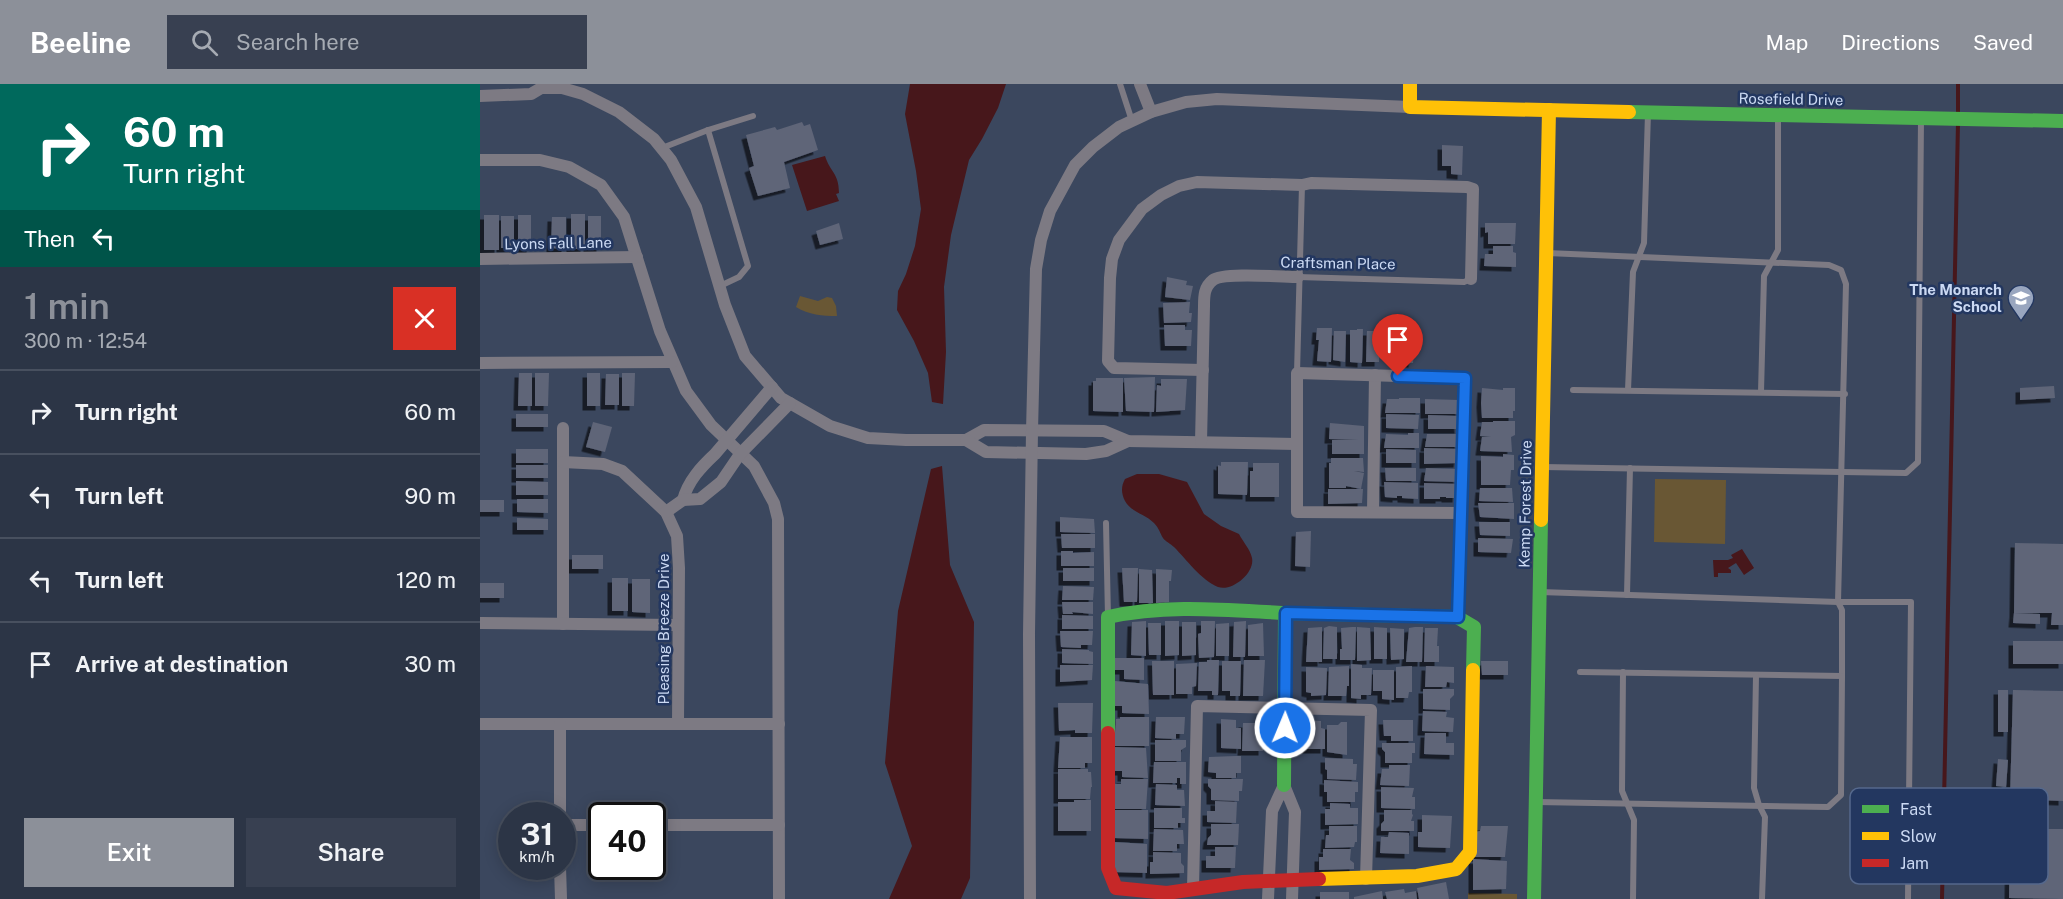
<!DOCTYPE html>
<meta charset="utf-8">
<style>
body{margin:0;font-family:"Public Sans",sans-serif;background:#384051;color:#f1f3f6;height:100vh;display:flex;flex-direction:column;font-size:22px;white-space:nowrap}
*{box-sizing:border-box;margin:0}
p{font-size:20px;color:#a6abb3}
.icon{flex:none;width:33px;height:33px;fill:none;stroke:currentColor;stroke-width:2;stroke-linecap:round;stroke-linejoin:round}
.map{position:relative;flex:1;overflow:hidden}
.side{display:flex;flex-direction:column;background:#2c3546;width:480px}
.side>*{flex:none}
.guide{background:#00695c;color:#fff;overflow:hidden}
.speed{position:absolute;left:18px;top:718px;display:flex;gap:12px;font-size:30px;font-weight:700;text-align:center}
.speed>*{display:grid;place-content:center;width:78px;height:78px;border-radius:50%;background:#2c3546;box-shadow:0 3px 15px #0003,0 0 0 2px #48505f;line-height:1}
.speed small{font-size:15px;font-weight:400}
.speed .limit{border:3px solid #111;border-radius:9px;background:#fff;color:#111}
.pin{position:absolute;display:grid;place-items:center;width:51px;height:51px;color:#fff;margin:-62px -26px;border-radius:50% 50% 50% 0;rotate:-45deg;box-shadow:0 0 6px #0007}
.pin .icon{rotate:45deg}
.me{position:absolute;width:66px;margin:-33px;rotate:1deg;stroke-linejoin:round;filter:drop-shadow(0 0 4px #0008)}
.turn{display:flex;align-items:center;gap:21px;height:126px;padding:0 24px;font-size:27px}
.turn .icon{width:78px;height:78px;stroke-width:2.5}
.turn b{display:block;font-size:42px;line-height:51px}
.then{display:flex;align-items:center;height:57px;padding:0 24px;background:#0003;gap:12px;font-size:22px}
.round{display:grid;place-items:center;flex:none;width:63px;height:63px;border-radius:0px;background:#384051}
.summary{display:flex;align-items:center;justify-content:space-between;height:102px;padding:0 24px}
h1{font-size:36px;font-weight:600;line-height:45px;color:#8c9099}
.action{display:flex;gap:12px;margin-top:auto;padding:12px 24px}
.action a{flex:1;height:69px;border-radius:0px;background:#8c9099;color:#fff;font-size:24px;font-weight:600;line-height:69px;text-align:center}
.action a+a{background:#384051;color:#f1f3f6}
ul{padding:0;list-style:none}
li{display:flex;align-items:center;gap:18px;height:84px;padding:0 24px;border-top:2px solid #48505f}
li div{flex:1}
li b{display:block;font-size:22px}
li em{font-style:normal}
header{display:flex;align-items:center;gap:36px;box-sizing:border-box;height:84px;padding:0 30px;background:#8c9099;color:#fff}
header strong{font-size:28px}
nav{display:flex;gap:33px;margin-inline-start:auto;font-size:21px}
.search{width:420px;height:54px;background:#384051;display:flex;align-items:center;gap:15px;box-sizing:border-box;padding:0 21px;border-radius:0px;color:#a6abb3;font-size:22px}
main{display:flex;flex:1;min-height:0}
.map>svg:first-child{display:block}
.green{fill:#695734}
.water{fill:#47171b}
.lines{fill:none;stroke-linecap:round;stroke-linejoin:round}
.stream{stroke:#47171b;stroke-width:4}
.building{fill:#5f6578;filter:url(#shadow)}
.lane{stroke:#7d7a83;stroke-width:6}
.street{stroke:#7d7a83;stroke-width:12}
.fast{stroke:#4caf50;stroke-width:14}
.slow{stroke:#ffc107;stroke-width:14}
.jam{stroke:#c62828;stroke-width:14}
.route-casing{stroke:#114b97;stroke-width:15}
.route{stroke:#1a73e8;stroke-width:10}
.labels{text-anchor:middle;dominant-baseline:central;stroke-width:5;stroke-linejoin:round;paint-order:stroke}
.street-label{font-size:15px;fill:#cbd9f3;stroke:#233760}
.poi-label{font-size:15px;font-weight:bold;fill:#cbd9f3;stroke:#233760;text-anchor:end}
.key{fill:#233760;stroke:#55688c;stroke-width:1.5}
.key-label{font-size:16px;fill:#cbd9f3}
</style>
<header>
<strong>Beeline</strong>
<div class="search"><svg class="icon" aria-label="search" viewBox="0 0 24 24"><circle cx="10" cy="10" r="6"/><path d="M15 15l6 6"/></svg>Search here</div>
<nav><a>Map</a><a>Directions</a><a>Saved</a></nav>
</header>
<main>
<section class="side">
<div class="guide">
<div class="turn"><svg class="icon" aria-label="right" viewBox="0 0 24 24"><path d="M7 20v-9h11M14 6l5 5-5 5"/></svg><div><b>60 m</b>Turn right</div></div>
<div class="then">Then<svg class="icon" aria-label="left" viewBox="0 0 24 24"><path d="M17 20v-9H6M10 6l-5 5 5 5"/></svg></div>
</div>
<div class="summary"><div><h1>1 min</h1><p>300 m · 12:54</p></div><a class="round" style="background:#d93025;color:#fff"><svg class="icon" aria-label="close" viewBox="0 0 24 24"><path d="M6 6l12 12M18 6L6 18"/></svg></a></div>
<ul>
<li><svg class="icon" aria-label="right" viewBox="0 0 24 24"><path d="M7 20v-9h11M14 6l5 5-5 5"/></svg><div><b>Turn right</b></div><em>60 m</em></li>
<li><svg class="icon" aria-label="left" viewBox="0 0 24 24"><path d="M17 20v-9H6M10 6l-5 5 5 5"/></svg><div><b>Turn left</b></div><em>90 m</em></li>
<li><svg class="icon" aria-label="left" viewBox="0 0 24 24"><path d="M17 20v-9H6M10 6l-5 5 5 5"/></svg><div><b>Turn left</b></div><em>120 m</em></li>
<li><svg class="icon" aria-label="arrive" viewBox="0 0 24 24"><path d="M6 21V4h12l-3 4 3 4H6"/></svg><div><b>Arrive at destination</b></div><em>30 m</em></li>
</ul>
<div class="action"><a>Exit</a><a>Share</a></div>
</section>
<div class="map">
<svg width="1583" height="815" viewBox="0 0 1583 815">
<defs>
<filter id="shadow"><feDropShadow dx="-4.5" dy="4.5" stdDeviation="0" flood-color="#0009"/></filter>
</defs>
<rect width="100%" height="100%" fill="#3b475e"/>
<g class="green">
<path d="M320,212L338,217L347,213L352,214L356,222L357,232C342,232 329,231 316,223Z"/>
<polygon points="1175,395 1246,396 1245,460 1174,458"/>
<polygon points="988,809 1037,810 1037,815 988,815"/>
</g>
<g class="water">
<polygon points="430,0 526,0 518,24 502,55 489,76 471,151 464,203 466,268 463,320 452,318 448,289 434,257 417,226 418,207 426,190 435,162 441,125 436,87 425,30"/>
<path d="M345,72C350,88 359,89 359,109L356,110L359,117L327,127L312,81Z"/>
<polygon points="462,382 470,481 494,538 490,794 481,815 409,815 432,762 405,679 418,527 451,385"/>
<path d="M657,390H679L707,398L724,430L741,442L759,450C763,458 770,465 772,474C775,489 752,508 738,503C721,496 706,475 694,463C691,460 685,457 683,454C680,449 679,444 674,439C665,430 651,428 645,417C641,409 641,402 645,395Z"/>
<polygon points="1262,465 1274,484 1264,491 1256,479 1248,484 1251,486 1251,489 1238,489 1238,493 1234,493 1233,476 1248,476 1253,474 1251,471"/>
</g>
<g class="lines">
<g class="stream">
<polyline points="1478,31 1478,0"/>
<polyline points="1462,815 1478,39"/>
</g>
</g>
<g class="building">
<polygon points="322,38 324,42 330,40 338,66 304,78 310,104 278,112 269,84 274,82 266,51 295,43 297,46"/>
<polygon points="962,61 983,62 982,91 971,90 971,82 962,82"/>
<rect x="91" y="130" width="14" height="35"/>
<rect x="4" y="131" width="15" height="35"/>
<rect x="38" y="131" width="13" height="34"/>
<rect x="21" y="132" width="13" height="32"/>
<rect x="108" y="132" width="13" height="33"/>
<polygon points="72,133 86,133 86,165 71,164"/>
<polygon points="359,139 363,155 340,161 336,147"/>
<polygon points="1005,139 1036,139 1035,160 1008,160 1008,148 1005,149"/>
<polygon points="1013,162 1033,162 1033,168 1036,169 1036,183 1004,182 1005,170 1013,170"/>
<polygon points="687,193 707,197 706,201 713,202 710,216 685,213"/>
<polygon points="710,218 709,229 712,229 711,238 684,239 683,219"/>
<polygon points="684,241 705,241 705,246 712,246 711,262 685,262"/>
<polygon points="837,244 852,244 851,278 837,277 839,256 836,256"/>
<polygon points="877,245 883,245 882,279 870,278 870,246 877,246"/>
<polygon points="920,245 936,246 933,279 919,279"/>
<polygon points="854,247 866,247 865,278 853,276"/>
<polygon points="887,247 900,247 899,278 886,278"/>
<polygon points="39,289 52,289 52,322 38,322"/>
<polygon points="55,289 69,289 68,322 55,322"/>
<rect x="107" y="289" width="13" height="33"/>
<polygon points="142,289 155,289 154,322 142,322"/>
<polygon points="126,290 139,290 139,321 125,321"/>
<polygon points="675,293 674,328 646,327 644,294"/>
<polygon points="616,294 643,294 643,328 613,327 613,297 616,297"/>
<polygon points="681,295 707,295 705,326 676,328 677,301 681,302"/>
<polygon points="1574,302 1575,314 1540,316 1540,304"/>
<polygon points="1002,304 1023,306 1023,304 1035,304 1035,327 1033,327 1033,334 1002,334 1001,319 1014,319 1001,319"/>
<polygon points="919,314 940,314 940,329 905,329 907,315 919,315"/>
<polygon points="945,315 979,316 980,330 945,330"/>
<rect x="36" y="330" width="32" height="13"/>
<polygon points="906,330 939,331 938,345 906,344"/>
<polygon points="948,331 978,332 979,345 948,345"/>
<polygon points="1013,337 1035,337 1035,351 1031,353 1032,368 1000,367 1002,353 1011,353 1000,352 1002,338 1013,338"/>
<polygon points="113,338 132,343 125,368 106,363"/>
<polygon points="850,339 884,342 884,370 852,370 852,356 878,356 849,355"/>
<polygon points="928,349 939,349 939,364 904,364 906,350 928,351"/>
<polygon points="947,350 979,350 979,363 945,363"/>
<polygon points="944,364 980,365 978,379 944,380"/>
<rect x="36" y="365" width="32" height="14"/>
<polygon points="906,365 936,366 936,379 906,379"/>
<polygon points="1023,370 1034,371 1034,386 1031,386 1030,401 1001,401 1001,372 1023,373"/>
<polygon points="851,374 883,374 884,388 874,387 884,389 881,405 866,402 866,404 849,404 849,379 851,379"/>
<polygon points="741,378 768,378 767,411 738,410 738,381 741,382"/>
<polygon points="773,379 799,379 799,413 770,413 770,387 773,387"/>
<rect x="36" y="381" width="32" height="13"/>
<polygon points="905,384 936,384 936,397 906,397"/>
<polygon points="946,384 977,385 978,398 944,397"/>
<polygon points="36,397 68,398 68,411 36,411"/>
<polygon points="904,398 938,399 938,415 922,414 922,412 917,412 917,414 905,413"/>
<polygon points="944,399 978,400 977,414 966,414 966,413 960,413 960,415 944,415"/>
<polygon points="1000,404 1032,404 1033,418 999,417"/>
<polygon points="848,405 883,405 882,419 848,420"/>
<polygon points="37,415 68,415 68,429 37,428"/>
<rect x="0" y="416" width="24" height="12"/>
<polygon points="998,419 1034,419 1034,435 1000,433"/>
<polygon points="580,433 614,435 615,449 580,448"/>
<polygon points="37,434 68,435 68,446 37,446"/>
<polygon points="999,438 1030,438 1030,452 1000,451"/>
<polygon points="831,447 830,483 815,482 816,448"/>
<polygon points="581,450 615,450 615,464 582,464"/>
<polygon points="998,454 1033,455 1031,469 998,468"/>
<polygon points="1535,459 1583,460 1583,541 1571,541 1572,529 1534,529"/>
<polygon points="581,467 593,467 593,469 614,468 614,482 581,482"/>
<rect x="92" y="471" width="31" height="14"/>
<rect x="583" y="484" width="31" height="13"/>
<polygon points="642,484 658,484 657,518 644,518"/>
<polygon points="659,485 672,486 673,519 659,519"/>
<polygon points="676,485 692,486 691,497 689,497 689,518 676,519"/>
<rect x="132" y="494" width="16" height="33"/>
<polygon points="152,495 170,495 170,529 152,528"/>
<rect x="0" y="499" width="24" height="15"/>
<polygon points="583,502 614,503 613,516 582,516"/>
<polygon points="582,518 613,518 613,530 592,528 593,530 583,530"/>
<polygon points="1534,529 1560,530 1560,540 1533,539"/>
<polygon points="582,531 613,532 613,545 582,545"/>
<polygon points="666,537 666,572 651,571 652,538"/>
<polygon points="685,537 699,537 699,571 685,572"/>
<polygon points="721,537 735,537 734,573 719,574 718,550 721,549"/>
<polygon points="766,537 765,573 753,573 754,538"/>
<polygon points="702,538 716,538 716,571 702,572"/>
<polygon points="668,539 681,539 681,571 669,571"/>
<polygon points="749,539 749,572 736,572 736,540"/>
<polygon points="783,539 784,572 768,572 768,541"/>
<polygon points="849,542 857,543 857,575 843,575 844,544"/>
<polygon points="842,543 842,578 826,578 828,544"/>
<polygon points="872,543 876,543 875,576 860,576 860,565 862,565 861,544"/>
<polygon points="877,543 890,544 891,576 877,577"/>
<polygon points="894,543 907,544 907,575 894,575"/>
<polygon points="935,543 943,543 942,578 926,578 929,544"/>
<polygon points="910,544 924,545 924,575 911,576"/>
<polygon points="945,544 958,544 957,562 959,562 959,578 944,578"/>
<polygon points="580,547 613,547 612,561 601,561 601,564 581,563"/>
<rect x="1533" y="557" width="50" height="23"/>
<polygon points="582,565 609,566 609,567 613,568 613,580 582,579"/>
<polygon points="635,574 664,574 664,596 644,595 644,586 635,586"/>
<polygon points="727,576 739,576 738,611 732,611 732,607 718,607 719,578 727,578"/>
<polygon points="764,576 785,576 783,612 763,612"/>
<polygon points="672,577 694,577 694,611 673,611"/>
<polygon points="742,577 761,577 760,612 750,612 750,607 742,607"/>
<polygon points="1001,577 1028,577 1028,591 1002,591"/>
<polygon points="717,579 716,602 712,603 712,610 696,610 696,580"/>
<polygon points="871,580 882,581 882,584 892,584 891,611 881,611 881,615 871,614"/>
<polygon points="580,581 613,581 612,596 580,598"/>
<polygon points="869,582 869,602 867,602 866,612 848,612 849,583"/>
<polygon points="932,582 932,608 929,608 928,614 916,614 916,583"/>
<polygon points="946,582 974,583 974,599 967,598 966,603 945,603"/>
<polygon points="826,583 847,584 846,611 831,612 831,609 826,608"/>
<polygon points="893,586 914,586 914,616 902,615 902,607 893,607"/>
<polygon points="635,597 668,600 669,630 642,629 642,622 634,622"/>
<polygon points="943,605 974,605 974,611 970,615 970,626 943,625"/>
<rect x="1518" y="606" width="10" height="42"/>
<polygon points="1533,606 1583,607 1583,717 1530,715"/>
<polygon points="578,619 613,619 612,649 595,649 595,646 579,647"/>
<polygon points="943,627 967,628 966,633 974,634 973,648 942,647"/>
<polygon points="640,633 669,633 669,662 634,662 636,635 640,635"/>
<polygon points="676,633 705,633 704,650 696,650 696,655 675,654"/>
<polygon points="741,635 756,636 756,644 761,644 761,665 741,664"/>
<polygon points="825,636 841,637 841,644 845,645 845,665 825,665"/>
<polygon points="903,636 933,636 933,657 911,657 911,652 904,652"/>
<polygon points="861,638 867,638 867,671 847,668 847,641 858,641"/>
<polygon points="763,639 775,639 775,642 783,642 783,667 762,667"/>
<polygon points="945,649 966,649 966,659 974,659 974,671 944,670"/>
<polygon points="580,653 612,653 612,679 605,679 605,684 578,684"/>
<polygon points="675,656 706,656 706,663 701,666 701,677 675,677"/>
<polygon points="902,659 935,659 935,669 932,669 932,679 905,679 905,668 902,665"/>
<polygon points="634,663 666,664 668,694 642,693 642,687 634,687"/>
<polygon points="756,672 761,672 761,689 756,689 756,694 736,694 736,689 728,688 729,673"/>
<polygon points="845,674 873,675 873,680 877,680 876,696 847,695 847,686 845,685"/>
<polygon points="1518,675 1528,676 1526,703 1516,702"/>
<polygon points="674,678 706,678 706,700 700,700 700,694 697,694 697,699 673,699"/>
<polygon points="909,681 930,681 929,702 900,701 902,685 909,685"/>
<polygon points="578,685 608,685 608,688 611,688 612,703 611,703 610,715 578,715"/>
<polygon points="641,695 668,695 666,725 634,725 634,700 641,700"/>
<polygon points="728,695 763,695 762,707 759,707 759,717 731,716 731,705 728,702"/>
<polygon points="844,696 878,698 878,708 875,708 875,718 847,718 847,708 844,708"/>
<polygon points="676,700 697,701 697,706 704,706 705,722 675,721"/>
<polygon points="901,703 934,704 932,713 935,713 935,725 901,724"/>
<polygon points="594,716 611,716 611,747 578,747 578,718 594,718"/>
<polygon points="735,717 757,718 756,739 727,738 727,727 735,727"/>
<polygon points="850,719 870,720 870,724 878,724 878,740 845,741 845,725 850,725"/>
<polygon points="674,724 702,724 702,734 705,734 705,739 698,739 698,744 674,744"/>
<polygon points="635,726 668,726 668,755 634,754"/>
<polygon points="904,726 932,726 932,730 933,731 931,737 934,737 934,747 901,747 901,740 904,737"/>
<polygon points="942,731 972,732 970,764 938,763 938,748 942,748"/>
<polygon points="731,740 759,740 758,761 727,761 728,754 731,751"/>
<polygon points="849,742 877,742 877,758 875,758 874,763 845,764 846,751 849,751"/>
<polygon points="1001,742 1028,742 1025,773 994,773 994,748 1000,747"/>
<polygon points="674,745 703,746 704,760 697,760 697,767 673,767"/>
<polygon points="1530,745 1583,745 1583,815 1529,814"/>
<polygon points="909,748 929,749 929,770 900,769 901,753 908,753"/>
<polygon points="634,758 667,760 667,789 633,788"/>
<polygon points="735,763 756,763 755,784 726,784 726,772 735,772"/>
<polygon points="843,765 871,765 870,776 874,779 874,785 839,786 839,773 843,773"/>
<polygon points="673,768 701,769 701,779 704,782 704,789 670,790 670,778 673,778"/>
<polygon points="993,775 1027,777 1026,805 993,806"/>
<polygon points="966,798 969,815 939,815 937,804"/>
<polygon points="924,805 925,809 936,807 937,815 907,815 905,808"/>
<polygon points="902,807 903,815 874,815 874,813"/>
<rect x="840" y="808" width="29" height="7"/>
</g>
<g class="lines">
<g class="lane">
<polyline points="640,0 652,37"/>
<polyline points="228,46 268,182 259,193 240,202"/>
<polyline points="182,64 228,46 273,32"/>
<polyline points="1067,169 1349,181 1361,186 1366,200 1358,518 1362,526 1362,592 1100,588"/>
<polyline points="818,193 984,198 991,195"/>
<polyline points="817,289 822,101"/>
<polyline points="1093,306 1365,310"/>
<polyline points="1148,306 1153,188 1164,159 1168,29"/>
<polyline points="1281,308 1284,192 1298,166 1298,34"/>
<polyline points="1063,383 1426,389 1438,378 1441,35"/>
<polyline points="626,439 628,533"/>
<polyline points="1060,508 1358,518 1431,518 1428,815"/>
<polyline points="1147,511 1150,384"/>
<polyline points="1143,588 1142,707 1154,736 1153,815"/>
<polyline points="1276,592 1274,704 1279,721 1285,733 1282,815"/>
<polyline points="1056,718 1348,723 1361,711 1362,592"/>
</g>
<g class="street">
<polyline points="660,0 671,28"/>
<polyline points="0,12 51,10 61,4 82,4 103,10 139,28 174,55 191,76 216,123 245,221 265,272 301,314 350,342 388,354 426,356 486,356 504,346 624,347 648,357 816,360"/>
<polyline points="0,76 60,76 89,83 121,101 144,133 180,247 206,307 231,341 274,382 294,419 298,435 299,815"/>
<polyline points="0,175 157,173"/>
<polyline points="0,279 192,278"/>
<polyline points="723,286 634,284 628,277 630,194 632,175 639,156 662,125 681,111 699,102 717,98 822,101 831,99 987,103 993,105 991,195"/>
<polyline points="83,344 83,540"/>
<polyline points="486,356 506,368 606,370 626,367 648,357"/>
<path d="M721,358L724,222C724,212 724,203 733,196C743,188 803,193 818,193"/>
<polyline points="83,378 123,380 142,387 186,428 197,452 199,484 198,640"/>
<path d="M203,416C208,397 221,383 235,370L292,303"/>
<polyline points="186,428 203,416 220,415 241,398 260,370 310,319"/>
<polyline points="893,428 895,291"/>
<polyline points="977,533 985,294 817,289 817,428 981,429"/>
<polyline points="0,539 198,541"/>
<polyline points="0,640 299,640"/>
<polyline points="80,732 80,640"/>
<polyline points="82,741 122,741"/>
<polyline points="172,741 299,741"/>
<polyline points="80,783 81,815"/>
<polyline points="713,805 717,622 891,626 886,795"/>
<polyline points="550,815 549,550 552,347 556,185 561,156 570,127 595,81 613,63 639,43 671,28 706,18 737,15 930,23"/>
<polyline points="788,815 792,727 804,701 815,728 812,815"/>
</g>
<g class="fast">
<polyline points="1149,28 1583,37"/>
<path d="M628,649V533C687,520 745,526 805,529"/>
<polyline points="804,701 805,529 977,533 994,543 993,586"/>
<polyline points="1054,815 1061,436"/>
</g>
<g class="slow">
<polyline points="930,0 930,23 1149,28"/>
<polyline points="1061,436 1069,26"/>
<polyline points="839,795 937,792 976,785 990,768 993,586"/>
</g>
<polyline class="jam" points="628,649 628,784 636,804 687,809 763,798 839,795"/>
</g>
<g class="lines">
<g class="route-casing">
<polyline id="route" points="805,644 806,529 978,533 985,294 918,292"/>
</g>
<use href="#route" class="route"/>
</g>
<defs>
<g id="school-pin" transform="scale(1.35)"><path d="M0 17L-7.5 6A9.5 9.5 0 1 1 7.5 6Z" fill="#99a6bf" stroke="#233760"/><path d="M0-5L7-2L0 1L-7-2ZM-4 1L0 2.5L4 1V4Q0 6-4 4Z" fill="#fff"/></g>
</defs>
<g fill-rule="evenodd">
<use href="#school-pin" x="1541" y="214"/>
</g>
<g class="labels">
<g class="street-label">
<text transform="translate(1311 15) rotate(1)">Rosefield Drive</text>
<text transform="translate(78 159) rotate(-1)">Lyons Fall Lane</text>
<text transform="translate(858 179) rotate(1)">Craftsman Place</text>
<text transform="translate(1045 420) rotate(-89)">Kemp Forest Drive</text>
<text transform="translate(183 545) rotate(-90)">Pleasing Breeze Drive</text>
</g>
<g class="poi-label">
<text x="1522" y="205">The Monarch<tspan x="1522" dy="17">School</tspan></text>
</g>
</g>
<rect x="1370" y="704" width="198" height="96" rx="9" class="key"/>
<rect x="1382" y="721" width="27" height="8" fill="#4caf50"/>
<rect x="1382" y="748" width="27" height="8" fill="#ffc107"/>
<rect x="1382" y="775" width="27" height="8" fill="#c62828"/>
<g class="key-label">
<text x="1420" y="731">Fast</text>
<text x="1420" y="758">Slow</text>
<text x="1420" y="785">Jam</text>
</g>
</svg>
<div class="speed"><div>31<small>km/h</small></div><div class="limit">40</div></div>
<div class="pin" style="left:918px;top:292px;background:#d93025"><svg class="icon" aria-label="arrive" viewBox="0 0 24 24"><path d="M6 21V4h12l-3 4 3 4H6"/></svg></div>
<svg class="me" style="left:805px;top:644px" viewBox="-20 -20 40 40"><circle r="17" fill="#1a73e8" stroke="#fff" stroke-width="3"/><path d="M0-11L8 9 0 5-8 9z" fill="#fff"/></svg>
</div>
</main>
